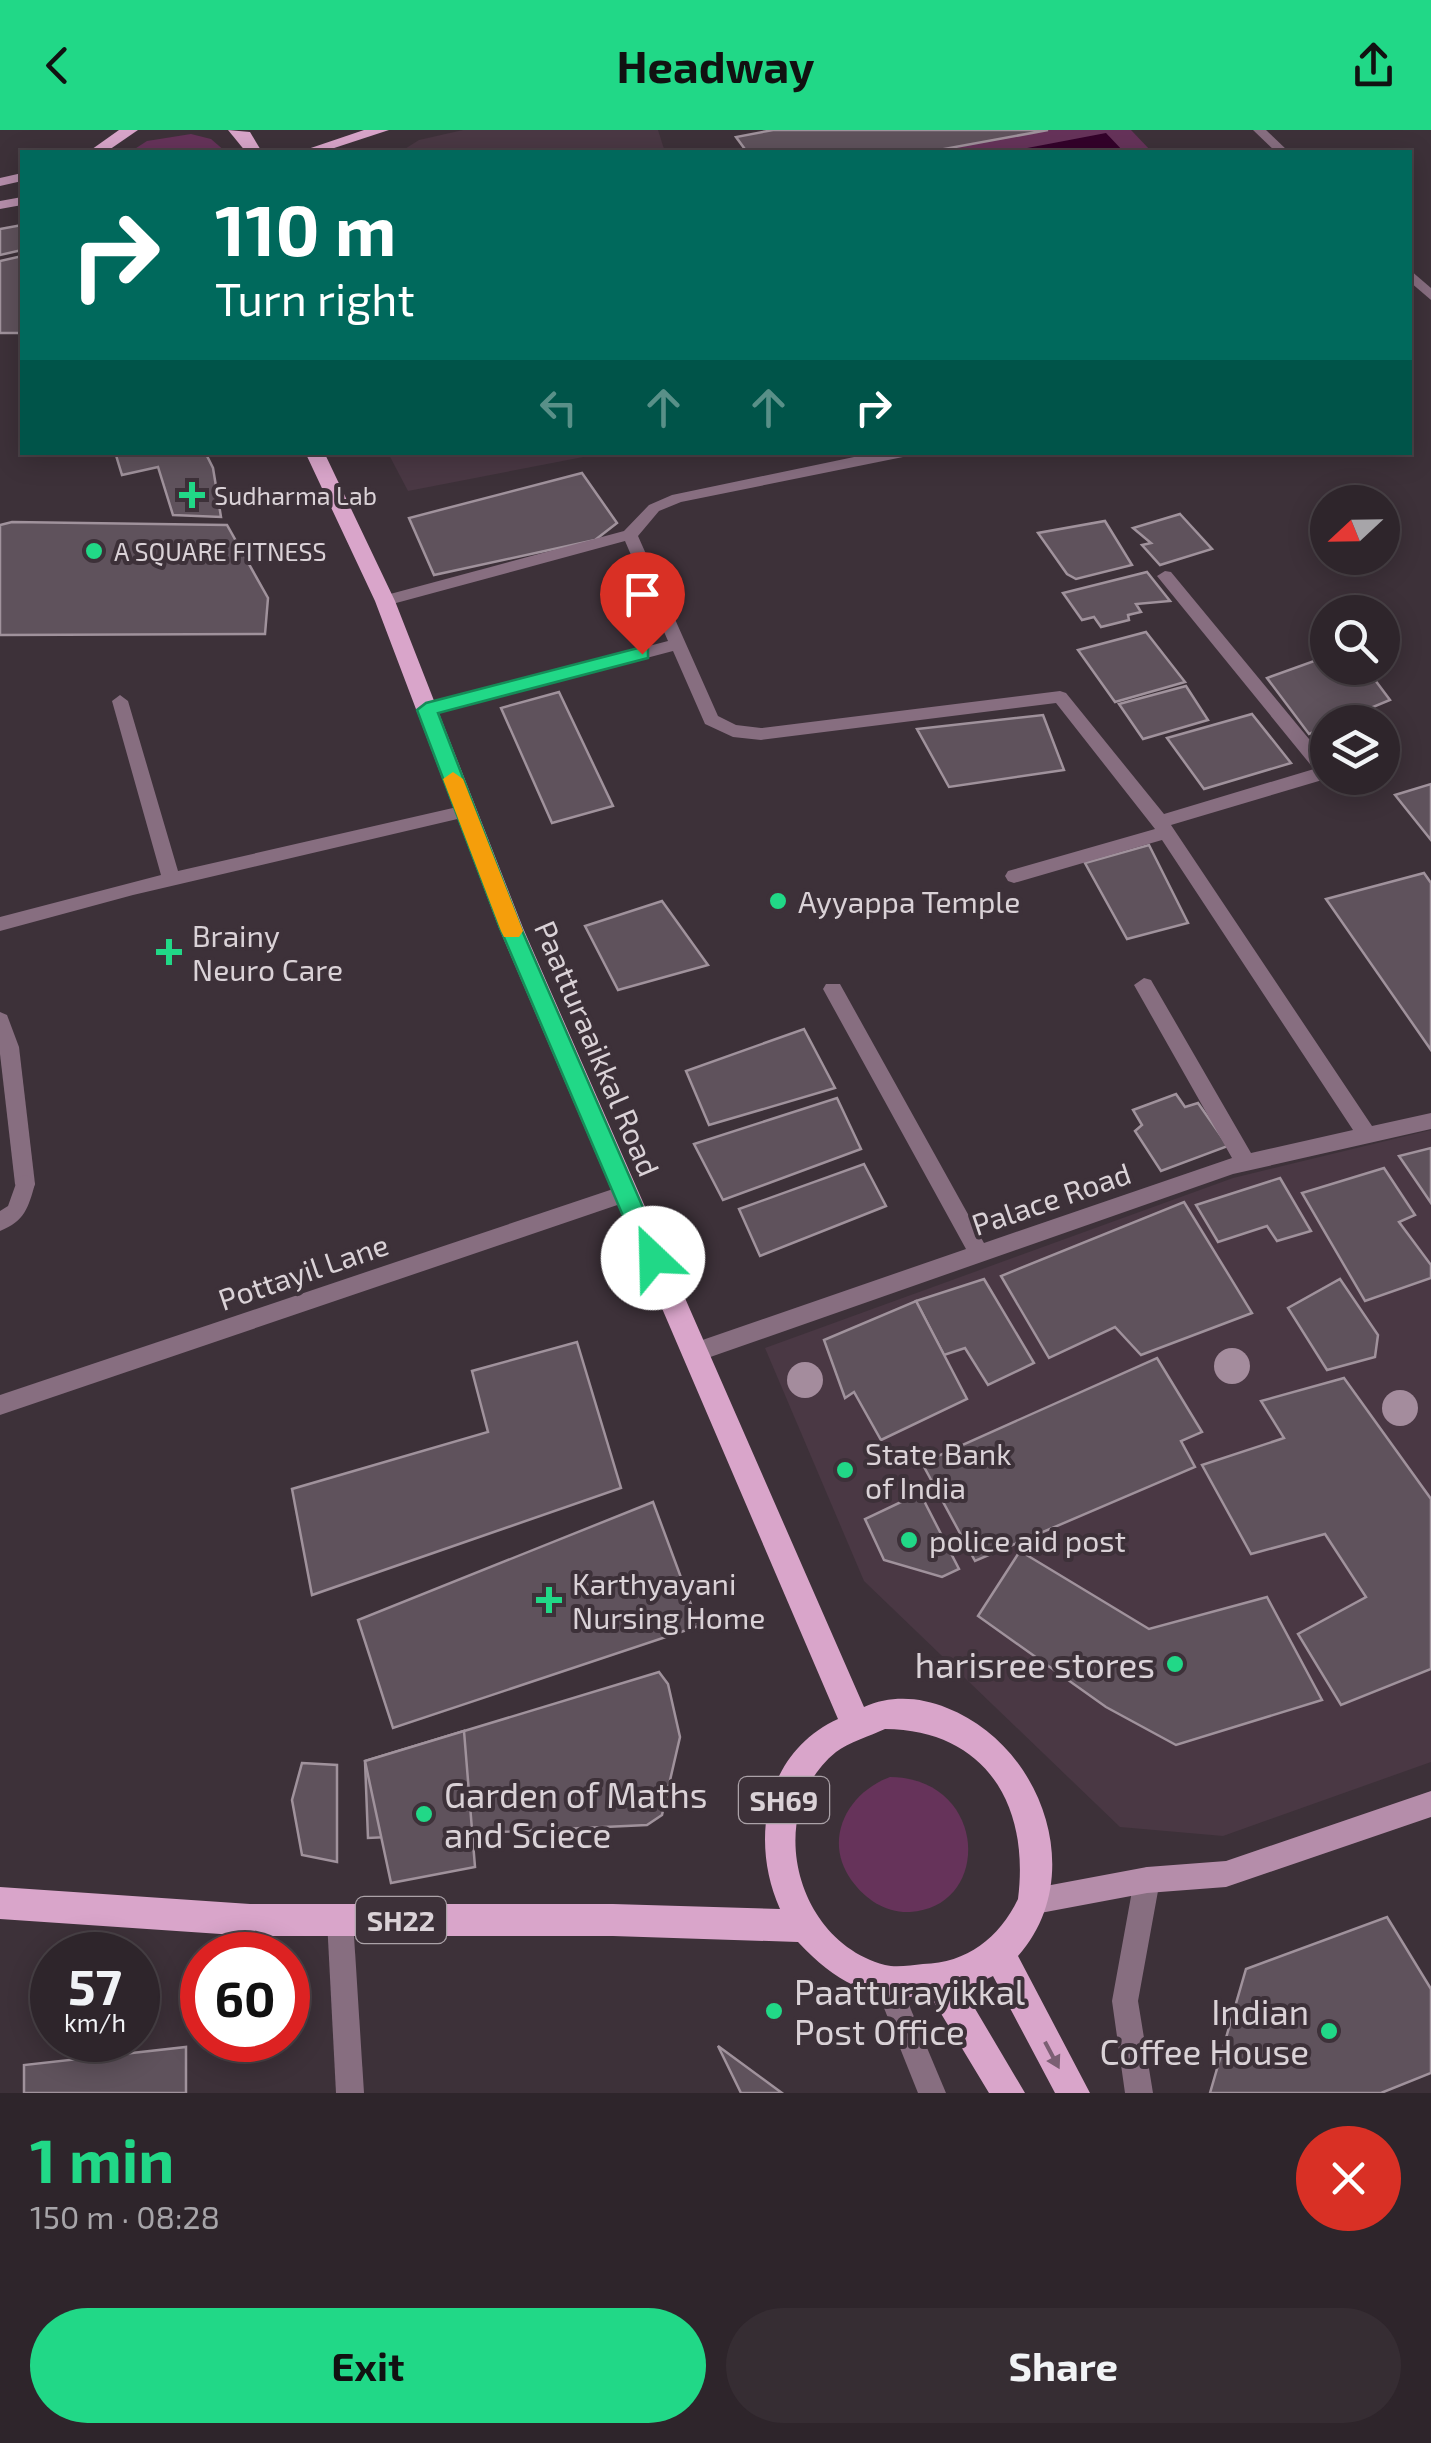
<!DOCTYPE html>
<meta charset="utf-8">
<style>
body{margin:0;font-family:"Exo 2",sans-serif;background:#362d33;color:#f1f3f6;height:100vh;display:flex;flex-direction:column;font-size:38px;white-space:nowrap}
*{box-sizing:border-box;margin:0}
p{font-size:32px;color:#a7a5a9}
.icon{flex:none;width:55px;height:55px;fill:none;stroke:currentColor;stroke-width:2;stroke-linecap:round;stroke-linejoin:round}
.map{position:relative;height:1963px;overflow:hidden}
.drawer{display:flex;flex-direction:column;background:#2e252b;flex:1}
.drawer>*{flex:none}
.hud{position:absolute;left:20px;top:20px;width:1392px;height:305px;border-radius:0px;box-shadow:0 5px 25px #0003,0 0 0 2px #494247;background:#00695c;color:#fff;overflow:hidden}
.needle{width:65px;rotate:248deg}
.fabs{position:absolute;left:1310px;top:355px;display:grid;gap:20px}
.fabs a{display:grid;place-items:center;width:90px;height:90px;border-radius:50%;background:#2e252b;box-shadow:0 5px 25px #0003,0 0 0 2px #494247;font-size:50px}
.speed{position:absolute;left:30px;top:1802px;display:flex;gap:20px;font-size:50px;font-weight:700;text-align:center}
.speed>*{display:grid;place-content:center;width:130px;height:130px;border-radius:50%;background:#2e252b;box-shadow:0 5px 25px #0003,0 0 0 2px #494247;line-height:1}
.speed small{font-size:25px;font-weight:400}
.speed .limit{border:15px solid #d22;background:#fff;color:#111}
.pin{position:absolute;display:grid;place-items:center;width:85px;height:85px;color:#fff;margin:-102px -42px;border-radius:50% 50% 50% 0;rotate:-45deg;box-shadow:0 0 10px #0007}
.pin .icon{rotate:45deg}
.me{position:absolute;width:110px;margin:-55px;rotate:336deg;stroke-linejoin:round;filter:drop-shadow(0 0 8px #0008)}
.turn{display:flex;align-items:center;gap:35px;height:210px;padding:0 30px;font-size:45px}
.turn .icon{width:130px;height:130px;stroke-width:2.5}
.turn b{display:block;font-size:70px;line-height:85px}
.lanes{display:flex;align-items:center;height:95px;padding:0 30px;background:#0003;justify-content:center;gap:50px;direction:ltr}
.lanes .off{opacity:.35}
.round{display:grid;place-items:center;flex:none;width:105px;height:105px;border-radius:52px;background:#362d33}
.overview{display:flex;align-items:center;justify-content:space-between;height:170px;padding:0 30px}
h1{font-size:60px;font-weight:700;line-height:75px;color:#21d887}
.primary-button{display:flex;gap:20px;margin-top:auto;padding:20px 30px}
.primary-button a{flex:1;height:115px;border-radius:60px;background:#21d887;color:#111;font-size:40px;font-weight:700;line-height:115px;text-align:center}
.primary-button a+a{background:#362d33;color:#f1f3f6}
header{display:flex;justify-content:space-between;align-items:center;height:130px;padding:0 30px;background:#21d887;color:#111;font-size:45px;font-weight:700}
.map>svg:first-child{display:block}
.built{fill:#4a3844}
.green{fill:#66335a}
.water{fill:#33022a}
.building{fill:#5f525c;stroke:#a0929c;stroke-width:2.5}
.lines{fill:none;stroke-linecap:round;stroke-linejoin:round}
.lane{fill:#876e80;fill-rule:evenodd}
.street{fill:#876e80;fill-rule:evenodd}
.secondary{fill:#b58daa;fill-rule:evenodd}
.primary{fill:#d9a5ca;fill-rule:evenodd}
.tree{fill:#a48c9d}
.oneway{fill:#7b5f73}
.route{fill:#21d887;stroke:#158c58;stroke-width:2.5}
.slow{fill:#f59e0b}
.poi-dot{fill:#21d887;stroke:#3d3139;stroke-width:4}
.labels{text-anchor:middle;dominant-baseline:central;stroke-width:8;stroke-linejoin:round;paint-order:stroke}
.far-poi-label{font-size:25px;fill:#dad2d7;stroke:#3d3139;text-anchor:start}
.shield{fill:#3d3139;stroke:#aba2a8;stroke-width:2.5}
.shield-label{font-size:28px;font-weight:bold;fill:#dad2d7}
.poi-label{font-size:30px;fill:#dad2d7;stroke:#3d3139;text-anchor:start}
.street-label{font-size:30px;fill:#dad2d7;stroke:#3d3139}
.near-poi-label{font-size:35px;fill:#dad2d7;stroke:#3d3139;text-anchor:end}
</style>
<header><svg class="icon" aria-label="back" viewBox="0 0 24 24"><path d="M15 5l-7 7 7 7"/></svg>Headway<svg class="icon" aria-label="share" viewBox="0 0 24 24"><path d="M12 15V3M7 8l5-5 5 5M5 13v7h14v-7"/></svg></header>
<div class="map">
<svg width="1431" height="1963" viewBox="0 0 1431 1963">
<rect width="100%" height="100%" fill="#3d3139"/>
<g class="built">
<polygon points="463,0 658,0 665,22 400,22 419,10"/>
<polygon points="388,323 604,323 408,361"/>
<polygon points="1431,1000 1431,1632 1223,1706 1120,1697 864,1451 765,1218 1233,1048"/>
</g>
<g class="green">
<polygon points="773,0 1131,0 1152,22 747,22 736,7"/>
<polygon points="191,4 211,9 226,22 130,22 147,11"/>
<path d="M890,1647C988,1648 993,1777 910,1782C886,1783 866,1770 852,1751C822,1710 847,1663 890,1647Z"/>
</g>
<polygon class="water" points="1106,3 1124,22 1025,22 1022,19"/>
<g class="building">
<polygon points="773,0 1048,0 928,22 747,22 736,7"/>
<polygon points="22,95 22,120 0,125 0,99"/>
<polygon points="22,126 22,203 0,203 0,131"/>
<polygon points="115,322 205,322 213,338 221,387 173,385 158,337 122,345"/>
<polygon points="582,343 617,393 595,410 434,445 409,388"/>
<polygon points="1180,384 1212,419 1160,435 1142,415 1151,413 1133,398"/>
<polygon points="1105,391 1132,435 1076,449 1067,444 1038,403"/>
<polygon points="12,392 227,395 268,468 265,504 0,505 0,395"/>
<polygon points="1147,442 1170,471 1136,474 1141,482 1128,485 1129,490 1101,497 1094,487 1082,490 1063,463"/>
<polygon points="1146,502 1185,552 1115,572 1078,520"/>
<polygon points="1328,526 1328,538 1366,538 1390,570 1337,592 1328,592 1328,596 1309,604 1267,548"/>
<polygon points="1186,556 1208,590 1143,609 1119,574"/>
<polygon points="559,562 613,676 552,693 501,578"/>
<polygon points="1252,584 1291,633 1204,659 1167,608"/>
<polygon points="1043,585 1064,640 949,657 917,599"/>
<polygon points="1431,654 1431,710 1395,665"/>
<polygon points="1149,715 1188,793 1127,809 1085,733"/>
<polygon points="1424,743 1431,753 1431,920 1326,769"/>
<polygon points="662,771 708,835 618,860 585,796"/>
<polygon points="804,899 835,958 709,995 686,941"/>
<polygon points="1176,964 1185,977 1198,973 1228,1016 1161,1041 1135,1001 1142,995 1133,980"/>
<polygon points="837,968 861,1019 723,1070 694,1014"/>
<polygon points="1431,1018 1431,1073 1399,1026"/>
<polygon points="864,1034 886,1076 760,1126 739,1079"/>
<polygon points="1384,1038 1415,1085 1399,1092 1431,1135 1431,1148 1365,1171 1302,1063"/>
<polygon points="1280,1048 1311,1101 1277,1111 1267,1096 1218,1112 1196,1075"/>
<polygon points="1184,1072 1252,1183 1141,1225 1115,1197 1049,1228 1001,1146"/>
<polygon points="984,1149 1034,1233 988,1255 965,1218 944,1225 916,1171"/>
<polygon points="1340,1149 1378,1205 1375,1227 1327,1240 1288,1178"/>
<polygon points="916,1171 967,1269 881,1310 854,1262 845,1268 824,1210"/>
<polygon points="577,1212 621,1358 312,1465 292,1359 488,1302 472,1241"/>
<polygon points="1157,1228 1202,1302 1181,1311 1195,1337 975,1431 922,1333"/>
<polygon points="1344,1248 1431,1369 1431,1539 1341,1575 1298,1504 1366,1467 1325,1404 1251,1424 1202,1335 1284,1308 1261,1271"/>
<polygon points="920,1363 959,1439 942,1447 884,1430 865,1389"/>
<polygon points="653,1372 699,1496 393,1598 358,1490"/>
<polygon points="1020,1421 1149,1499 1267,1467 1322,1570 1176,1615 1106,1577 978,1486"/>
<polygon points="659,1542 668,1554 680,1607 662,1685 647,1695 368,1708 365,1631"/>
<polygon points="464,1601 475,1737 391,1753 365,1631"/>
<polygon points="302,1633 337,1635 337,1732 302,1725 292,1670"/>
<polygon points="1387,1787 1431,1859 1431,1943 1381,1963 1210,1963 1246,1839"/>
<polygon points="718,1916 782,1963 741,1963"/>
<polygon points="186,1917 186,1963 24,1963 24,1935"/>
</g>
<g class="lines">
<polygon class="lane" points="0,882 7,885 19,917 35,1054 32,1060 25,1063 18,1060 15,1054 0,924"/>
<g class="street">
<polygon points="1253,0 1266,0 1289,22 1276,22"/>
<polygon points="1410,140 1431,158 1431,170 1410,152"/>
<polygon points="878,322 910,322 903,327 681,372 659,381 638,406 718,586 736,595 761,598 1060,561 1066,563 1164,684 1314,639 1157,446 1165,441 1171,442 1328,632 1329,648 1171,695 1372,996 1431,983 1431,999 1233,1044 696,1232 688,1229 685,1222 688,1215 966,1119 823,859 826,854 840,854 984,1113 1232,1028 1134,855 1144,848 1151,850 1251,1023 1353,1000 1162,710 1014,753 1008,751 1005,746 1008,741 1155,699 1056,573 761,610 733,607 705,594 673,521 427,586 418,580 427,574 668,511 625,411 385,476 377,471 379,467 624,401 649,375 672,365"/>
<polygon points="120,565 128,571 178,741 466,675 475,681 466,687 133,765 0,801 0,787 161,745 112,571"/>
<path d="M25,1045L32,1048L35,1054C28,1078 25,1091 0,1101V1081L8,1076L18,1048Z"/>
<polygon points="625,1055 632,1058 635,1064 632,1070 0,1285 0,1265"/>
<polygon points="1147,1737 1156,1741 1160,1750 1138,1871 1153,1963 1125,1963 1112,1871 1134,1750 1138,1741"/>
<polygon points="340,1777 349,1781 353,1790 364,1963 336,1963 327,1790 331,1781"/>
<polygon points="887,1840 896,1844 946,1963 918,1963 874,1853 878,1844"/>
</g>
<g class="secondary">
<polygon points="22,43 22,51 0,56 0,48"/>
<polygon points="22,67 22,75 0,79 0,71"/>
<polygon points="1431,1661 1431,1687 1226,1757 1147,1763 1035,1784 1026,1780 1022,1771 1026,1762 1035,1758 1147,1737 1226,1731"/>
</g>
<g class="primary">
<polygon points="119,0 138,0 106,22 88,22"/>
<polygon points="228,0 250,2 262,22 246,22"/>
<polygon points="364,0 389,0 322,22 299,22"/>
<path d="M305,322H324L395,471L523,798L864,1577C891,1565 920,1567 947,1578C1042,1615 1089,1746 1018,1826L1090,1963H1055L993,1846L964,1860L1025,1963H989L931,1867C869,1869 840,1856 798,1812L613,1806H250L0,1789V1757L250,1774H613L780,1779C749,1710 765,1622 838,1589L499,798L375,471ZM885,1599C985,1600 1030,1674 1018,1769C999,1808 967,1833 923,1834C911,1835 897,1838 885,1835C794,1811 763,1681 836,1622C849,1612 870,1606 885,1599Z"/>
</g>
</g>
<g class="tree">
<circle cx="1232" cy="1236" r="18"/>
<circle cx="805" cy="1250" r="18"/>
<circle cx="1400" cy="1278" r="18"/>
</g>
<defs><path id="oneway-solid" d="M-6-.8H1V-3.2L6.5 0L1 3.2V.8H-6Z" transform="scale(2.5)"/></defs>
<use class="oneway" href="#oneway-solid" transform="translate(1052 1925) rotate(62)"/>
<polygon class="route" points="642,517 648,519 648,528 438,583 521,798 665,1128 661,1135 653,1138 645,1135 641,1128 500,798 417,580 426,573"/>
<polygon class="slow" points="453,642 463,649 523,801 519,807 504,807 501,801 443,649"/>
<g class="poi-dot">
<path d="M187 350h10v10h10v10h-10v10h-10v-10h-10v-10h10z"/>
<circle cx="94" cy="421" r="10"/>
<circle cx="778" cy="771" r="10"/>
<path d="M164 807h10v10h10v10h-10v10h-10v-10h-10v-10h10z"/>
<circle cx="845" cy="1340" r="10"/>
<circle cx="909" cy="1410" r="10"/>
<path d="M544 1455h10v10h10v10h-10v10h-10v-10h-10v-10h10z"/>
<circle cx="1175" cy="1534" r="10"/>
<circle cx="424" cy="1684" r="10"/>
<circle cx="774" cy="1881" r="10"/>
<circle cx="1329" cy="1901" r="10"/>
</g>
<g class="labels">
<g class="far-poi-label">
<text x="214" y="365">Sudharma Lab</text>
<text x="114" y="421">A SQUARE FITNESS</text>
</g>
<g class="shield">
<rect x="739" y="1647" width="90" height="46" rx="8"/>
<rect x="356" y="1767" width="90" height="46" rx="8"/>
</g>
<g class="shield-label">
<text x="784" y="1670">SH69</text>
<text x="401" y="1790">SH22</text>
</g>
<g class="poi-label">
<text x="798" y="771">Ayyappa Temple</text>
<text x="192" y="805">Brainy<tspan x="192" dy="34">Neuro Care</tspan></text>
<text x="865" y="1323">State Bank<tspan x="865" dy="34">of India</tspan></text>
<text x="929" y="1410">police aid post</text>
<text x="572" y="1453">Karthyayani<tspan x="572" dy="34">Nursing Home</tspan></text>
</g>
<g class="street-label">
<text transform="translate(598 918) rotate(67)">Paatturaaikkal Road</text>
<text transform="translate(1051 1068) rotate(-19)">Palace Road</text>
<text transform="translate(303 1141) rotate(-19)">Pottayil Lane</text>
</g>
<g class="near-poi-label">
<text x="1155" y="1534">harisree stores</text>
<text x="444" y="1664" text-anchor="start">Garden of Maths<tspan x="444" dy="40">and Sciece</tspan></text>
<text x="794" y="1861" text-anchor="start">Paatturayikkal<tspan x="794" dy="40">Post Office</tspan></text>
<text x="1309" y="1881">Indian<tspan x="1309" dy="40">Coffee House</tspan></text>
</g>
</g>
</svg>
<div class="fabs">
<a><svg class="needle" viewBox="-14 -14 28 28"><path d="M0-13l5 13h-10z" fill="#e53935"/><path d="M0 13l5-13h-10z" fill="#a7a5a9"/></svg></a>
<a><svg class="icon" aria-label="search" viewBox="0 0 24 24"><circle cx="10" cy="10" r="6"/><path d="M15 15l6 6"/></svg></a>
<a><svg class="icon" aria-label="layers" viewBox="0 0 24 24"><path d="M12 4l9 5-9 5-9-5zM3 14l9 5 9-5"/></svg></a>
</div>
<div class="speed"><div>57<small>km/h</small></div><div class="limit">60</div></div>
<div class="pin" style="left:642px;top:524px;background:#d93025"><svg class="icon" aria-label="arrive" viewBox="0 0 24 24"><path d="M6 21V4h12l-3 4 3 4H6"/></svg></div>
<svg class="me" style="left:653px;top:1128px" viewBox="-20 -20 40 40"><circle r="19" fill="#fff"/><path d="M0-13L10 11 0 6-10 11z" fill="#21d887"/></svg>
<div class="hud">
<div class="turn"><svg class="icon" aria-label="right" viewBox="0 0 24 24"><path d="M7 20v-9h11M14 6l5 5-5 5"/></svg><div><b>110 m</b>Turn right</div></div>
<div class="lanes"><svg class="icon off" aria-label="left" viewBox="0 0 24 24"><path d="M17 20v-9H6M10 6l-5 5 5 5"/></svg><svg class="icon off" aria-label="ahead" viewBox="0 0 24 24"><path d="M12 20V5M6 11l6-6 6 6"/></svg><svg class="icon off" aria-label="ahead" viewBox="0 0 24 24"><path d="M12 20V5M6 11l6-6 6 6"/></svg><svg class="icon" aria-label="right" viewBox="0 0 24 24"><path d="M7 20v-9h11M14 6l5 5-5 5"/></svg></div>
</div>
</div>
<section class="drawer">
<div class="overview"><div><h1>1 min</h1><p>150 m · 08:28</p></div><a class="round" style="background:#d93025;color:#fff"><svg class="icon" aria-label="close" viewBox="0 0 24 24"><path d="M6 6l12 12M18 6L6 18"/></svg></a></div>
<div class="primary-button"><a>Exit</a><a>Share</a></div>
</section>
